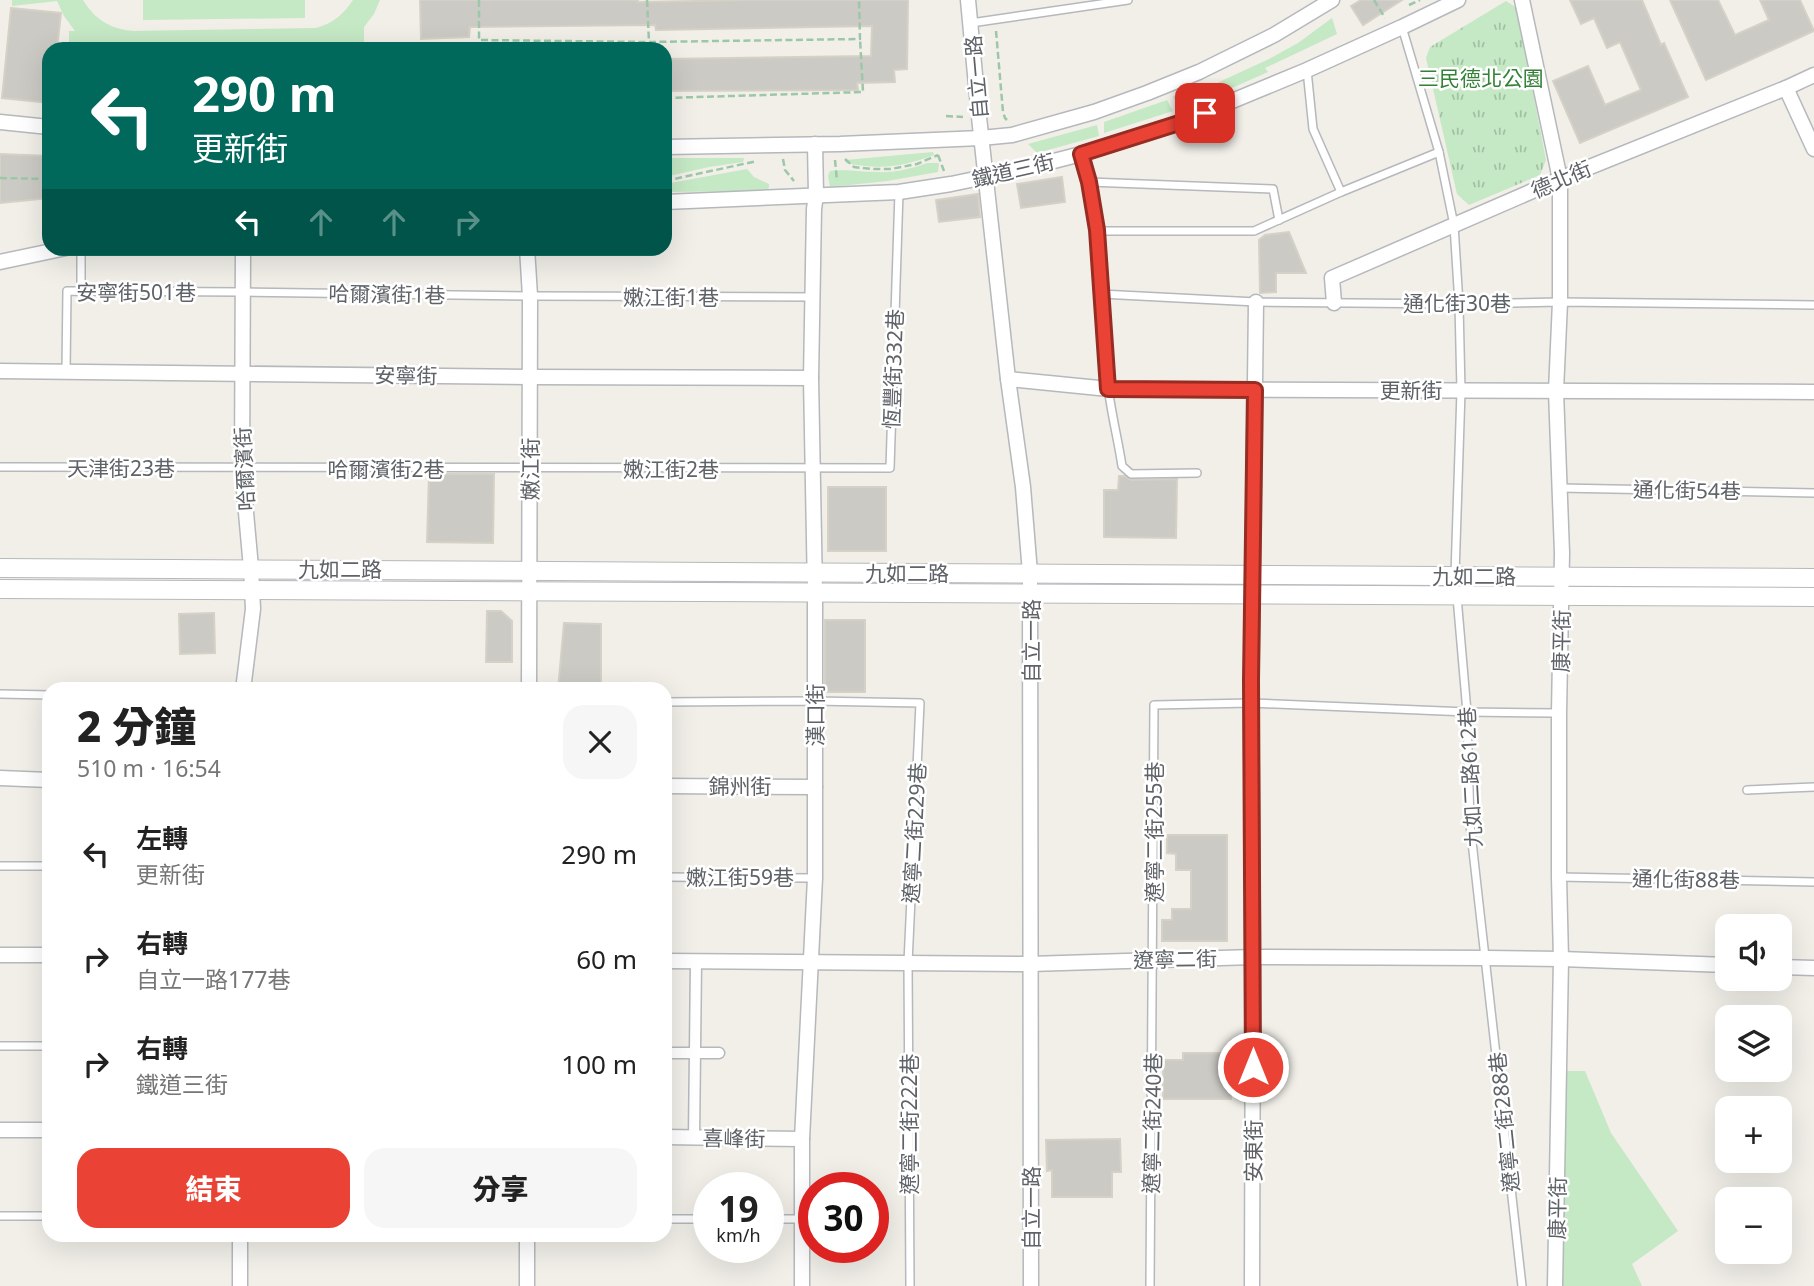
<!DOCTYPE html>
<html lang="zh-TW">
<meta charset="utf-8">
<style>
body{margin:0;font-family:"Noto Sans","Noto Sans TC",sans-serif;background:#f6f6f6;color:#222;height:100vh;display:flex;flex-direction:column;font-size:26px;white-space:nowrap}
*{box-sizing:border-box;margin:0}
p{font-size:23px;color:#767676}
.icon{flex:none;width:38px;height:38px;fill:none;stroke:currentColor;stroke-width:2;stroke-linecap:round;stroke-linejoin:round}
.map{position:relative;flex:1;overflow:hidden}
.panel{position:absolute;left:42px;top:682px;width:630px;height:560px;display:flex;flex-direction:column;background:#fff;border-radius:21px;box-shadow:0 7px 28px #0002}
.panel>*{flex:none}
.banner{position:absolute;left:42px;top:42px;width:630px;height:214px;border-radius:21px;box-shadow:0 7px 28px #0002;background:#00695c;color:#fff;overflow:hidden}
.tools{position:absolute;left:1715px;top:914px;display:grid;gap:14px}
.tools a{display:grid;place-items:center;width:77px;height:77px;border-radius:14px;background:#fff;box-shadow:0 7px 28px #0002;font-size:35px}
.speed{position:absolute;left:693px;top:1172px;display:flex;gap:14px;font-size:35px;font-weight:700;text-align:center}
.speed>*{display:grid;place-content:center;width:91px;height:91px;border-radius:50%;background:#fff;box-shadow:0 7px 28px #0002;line-height:1}
.speed small{font-size:18px;font-weight:400}
.speed .limit{border:10px solid #d22;background:#fff;color:#111}
.pin{position:absolute;display:grid;place-items:center;width:60px;height:60px;color:#fff;margin:-30px;border-radius:14px;box-shadow:0 4px 10px #0006}
.me{position:absolute;width:77px;margin:-38px;rotate:0deg;stroke-linejoin:round;filter:drop-shadow(0 0 5px #0008)}
.turn{display:flex;align-items:center;gap:24px;height:147px;padding:0 35px;font-size:32px}
.turn .icon{width:91px;height:91px;stroke-width:2.5}
.turn b{display:block;font-size:49px;line-height:60px}
.lanes{display:flex;align-items:center;height:66px;padding:0 35px;background:#0003;justify-content:center;gap:35px;direction:ltr}
.lanes .off{opacity:.35}
.round{display:grid;place-items:center;flex:none;width:74px;height:74px;border-radius:21px;background:#f6f6f6}
.summary{display:flex;align-items:center;justify-content:space-between;height:119px;padding:0 35px}
h1{font-size:42px;font-weight:800;line-height:52px}
.button{display:flex;gap:14px;margin-top:auto;padding:14px 35px}
.button a{flex:1;height:80px;border-radius:21px;background:#ea4335;color:#fff;font-size:28px;font-weight:800;line-height:80px;text-align:center}
.button a+a{background:#f6f6f6;color:#222}
ul{padding:0;list-style:none}
li{display:flex;align-items:center;gap:21px;height:105px;padding:0 35px}
li div{flex:1}
li b{display:block;font-size:26px}
li em{font-style:normal}
.map>svg:first-child{display:block}
.grass{fill:#c5e8c5}
.park{fill:url(#park-tufts)}
.building{fill:#cccac5;stroke:#d6d1c6;stroke-width:2}
.lines{fill:none;stroke-linecap:round;stroke-linejoin:round}
.service-casing{stroke:#b5b8bc;stroke-width:10}
.pedestrian-casing{stroke:#b5b8bc;stroke-width:13}
.minor-casing{stroke:#b5b8bc;stroke-width:17}
.tertiary-casing{stroke:#b5b8bc;stroke-width:20}
.path{stroke:#9cc7a9;stroke-width:2.5;stroke-dasharray:7 3.5;stroke-linecap:butt}
.service{stroke:#fff;stroke-width:7}
.pedestrian{stroke:#fff;stroke-width:10}
.minor{stroke:#fff;stroke-width:14}
.tertiary{stroke:#fff;stroke-width:18}
.route-casing{stroke:#982c22;stroke-width:18}
.route{stroke:#ea4335;stroke-width:12}
.labels{text-anchor:middle;dominant-baseline:central;stroke-width:5;stroke-linejoin:round;paint-order:stroke}
.street-label{font-size:21px;fill:#5f6368;stroke:#fff}
.park-label{font-size:21px;fill:#348238;stroke:#fff}
</style>
<div class="map">
<svg width="1814" height="1286" viewBox="0 0 1814 1286">
<defs>
<pattern id="park-tufts" width="24" height="20" patternUnits="userSpaceOnUse" patternTransform="scale(1.75)"><rect width="24" height="20" fill="#c5e8c5"/><path d="M3 7l-1-3M5 7V3M7 7l1-3M15 17l-1-3M17 17v-4M19 17l1-3" fill="none" stroke="#a3c0a4"/></pattern>
</defs>
<rect width="100%" height="100%" fill="#f1efe8"/>
<g class="grass">
<path d="M12,0H83C95,20 111,29 133,31L316,28C333,23 343,15 353,0H380L374,14L364,27V49H69V31H75L64,16L57,1L12,6Z"/>
<polygon points="143,0 305,0 305,18 143,20"/>
<polygon points="1332,18 1337,34 1265,68 1268,72 1200,102 1178,109 1173,96 1193,94 1269,59 1298,43"/>
<polygon points="1167,100 1173,111 1104,133 1104,122"/>
<polygon points="1097,125 1099,136 1037,153 1028,144"/>
<path d="M933,152L934,155C902,167 880,170 846,163L845,160Z"/>
<polygon points="665,158 744,158 743,162 709,167 665,177"/>
<path d="M927,163H939L938,172L887,181L830,187L828,176L830,171C848,169 859,172 876,172C894,173 911,169 927,163Z"/>
<polygon points="747,169 754,177 769,184 769,188 765,191 665,192 665,184"/>
<polygon points="1566,1071 1585,1071 1611,1133 1678,1231 1632,1264 1642,1286 1560,1286"/>
</g>
<polygon class="park" points="1506,1 1517,8 1546,160 1540,175 1469,205 1457,194 1426,58 1430,47"/>
<g class="building">
<polygon points="420,0 638,0 638,2 752,0 908,0 907,69 894,70 895,82 857,83 858,90 665,91 665,59 871,56 872,26 656,30 655,25 470,27 469,37 421,39"/>
<polygon points="1361,0 1402,0 1363,25 1351,6"/>
<polygon points="1570,0 1642,0 1661,45 1664,43 1688,97 1580,143 1553,81 1588,66 1605,105 1641,90 1620,42 1607,48 1594,18 1581,24"/>
<polygon points="1670,0 1718,0 1735,35 1769,20 1760,0 1800,0 1814,31 1706,80"/>
<polygon points="11,8 61,13 57,49 49,49 49,103 2,98"/>
<polygon points="0,154 49,156 49,198 0,203"/>
<polygon points="1062,177 1065,202 1021,208 1017,184"/>
<polygon points="978,194 980,217 939,222 936,200"/>
<polygon points="1289,232 1306,273 1276,273 1276,292 1260,293 1259,240 1265,235"/>
<polygon points="429,474 494,474 493,543 427,542"/>
<polygon points="1119,476 1125,476 1131,480 1177,479 1176,538 1104,537 1104,490 1118,490"/>
<rect x="828" y="487" width="58" height="64"/>
<polygon points="487,611 501,611 512,621 512,662 486,662"/>
<polygon points="214,613 215,653 180,654 179,614"/>
<rect x="825" y="620" width="40" height="72"/>
<polygon points="564,623 601,624 601,690 558,690"/>
<polygon points="1167,835 1227,835 1227,941 1162,941 1162,920 1172,920 1172,909 1191,909 1191,870 1176,870 1176,854 1167,853"/>
<polygon points="1183,1053 1230,1053 1231,1099 1163,1099 1163,1060 1183,1060"/>
<polygon points="1120,1139 1121,1172 1112,1172 1112,1197 1052,1197 1052,1170 1047,1171 1046,1140"/>
</g>
<g class="lines">
<g class="service-casing">
<g id="service">
<polyline points="971,23 1128,0"/>
<polyline points="1402,27 1439,152 1454,225 1459,304 1461,391 1455,575"/>
<polyline points="1307,70 1313,129 1341,192"/>
<path d="M1081,155C1102,230 1100,309 1108,386C1111,413 1118,439 1122,466L1131,474L1197,473"/>
<polyline points="1089,182 1273,189 1279,220"/>
<polyline points="1096,231 1254,231 1341,192 1439,152"/>
<polyline points="81,248 81,291"/>
<polyline points="1101,294 1256,302 1459,304 1560,302 1814,305"/>
<polyline points="66,371 67,291 243,292 530,296 812,297"/>
<polyline points="0,467 890,468 899,192"/>
<polyline points="1560,488 1814,493"/>
<polyline points="1457,597 1467,712 1470,824 1522,1286"/>
<polyline points="0,694 49,695"/>
<polyline points="665,702 815,701 920,703 908,963 910,1286"/>
<polyline points="1747,790 1814,787"/>
<polyline points="0,866 49,866"/>
<polyline points="665,877 815,878"/>
<polyline points="1559,877 1814,882"/>
<polyline points="0,1046 49,1046"/>
<polyline points="0,1216 49,1216"/>
<polyline points="665,1219 709,1219"/>
<polyline points="768,1219 802,1219"/>
<polyline points="1150,1286 1154,705 1251,703 1467,712 1558,713"/>
</g>
</g>
<g class="pedestrian-casing">
<g id="pedestrian">
<polyline points="665,1053 719,1053"/>
<polyline points="694,1138 696,961"/>
</g>
</g>
<g class="minor-casing">
<g id="minor">
<polyline points="968,0 979,117 1008,379 1023,487 1030,573 1031,1286"/>
<polyline points="1522,0 1560,179 1560,302 1556,391 1562,553 1559,713 1559,877 1561,959 1555,1286"/>
<polyline points="1786,88 1814,149"/>
<polyline points="0,122 49,127"/>
<polyline points="665,147 840,144 981,138 1012,135 1094,112 1147,93 1199,72 1274,35 1332,0"/>
<polyline points="665,202 899,192 951,184 1023,169 1081,154 1179,123 1307,70 1402,27 1458,0"/>
<polyline points="527,248 530,296 529,690"/>
<polyline points="0,262 66,248"/>
<polyline points="1334,303 1332,278 1560,179 1786,88 1814,75"/>
<polyline points="0,371 530,377 811,378"/>
<polyline points="1008,379 1109,389 1814,392"/>
<polyline points="243,690 253,609 251,568 242,468 243,248"/>
<polyline points="0,778 49,780"/>
<polyline points="665,786 815,787"/>
<polyline points="0,955 49,955"/>
<polyline points="665,961 1030,964 1253,957 1486,958 1561,959 1727,965"/>
<polyline points="1780,967 1814,968"/>
<polyline points="0,1130 49,1130"/>
<polyline points="665,1137 802,1139"/>
<polyline points="240,1286 240,1236"/>
<polyline points="527,1286 527,1236"/>
<polyline points="802,1286 802,1139 815,878 815,593 811,378 814,209 816,195 815,144"/>
<polyline points="1252,1286 1253,957 1251,703 1256,302"/>
</g>
</g>
<g class="tertiary-casing">
<g id="tertiary">
<polyline points="0,568 1814,578"/>
<polyline points="0,589 1814,597"/>
</g>
</g>
<g class="path">
<polyline points="479,0 479,40 649,42"/>
<polyline points="647,0 649,42 860,39 859,0"/>
<polyline points="1374,0 1385,18"/>
<polyline points="1409,5 1420,0"/>
<polyline points="996,31 1003,112 1005,118 1007,120"/>
<polyline points="622,42 622,49"/>
<polyline points="665,98 863,92 860,39"/>
<polyline points="946,116 963,117"/>
<polyline points="938,155 944,171"/>
<polyline points="783,159 785,170 794,181"/>
<polyline points="845,159 854,167 871,169 891,169 917,164 938,155"/>
<polyline points="835,160 837,181"/>
<polyline points="0,178 49,179"/>
<polyline points="665,181 757,161"/>
</g>
<use href="#service" class="service"/>
<use href="#pedestrian" class="pedestrian"/>
<use href="#minor" class="minor"/>
<use href="#tertiary" class="tertiary"/>
</g>
<g class="lines">
<g class="route-casing">
<polyline id="route" points="1205,113 1179,123 1081,154 1089,182 1097,230 1108,389 1255,390 1251,680 1253,1067"/>
</g>
<use href="#route" class="route"/>
</g>
<g class="labels">
<g class="street-label">
<text transform="translate(976 77) rotate(-95)">自立一路</text>
<text transform="translate(1013 170) rotate(-13)">鐵道三街</text>
<text transform="translate(1561 179) rotate(-23)">德北街</text>
<text x="136" y="292">安寧街501巷</text>
<text transform="translate(387 294) rotate(1)">哈爾濱街1巷</text>
<text x="671" y="297">嫩江街1巷</text>
<text x="1457" y="303">通化街30巷</text>
<text transform="translate(893 369) rotate(-88)">恆豐街332巷</text>
<text transform="translate(406 375) rotate(1)">安寧街</text>
<text x="1411" y="390">更新街</text>
<text x="121" y="468">天津街23巷</text>
<text transform="translate(244 469) rotate(-93)">哈爾濱街</text>
<text x="386" y="469">哈爾濱街2巷</text>
<text transform="translate(530 469) rotate(-90)">嫩江街</text>
<text x="671" y="469">嫩江街2巷</text>
<text transform="translate(1687 490) rotate(1)">通化街54巷</text>
<text x="340" y="569">九如二路</text>
<text x="907" y="573">九如二路</text>
<text x="1474" y="576">九如二路</text>
<text transform="translate(1031 641) rotate(-90)">自立一路</text>
<text transform="translate(1561 641) rotate(-89)">康平街</text>
<text transform="translate(815 715) rotate(-90)">漢口街</text>
<text transform="translate(1470 777) rotate(-93)">九如二路612巷</text>
<text x="740" y="786">錦州街</text>
<text transform="translate(1154 832) rotate(-90)">遼寧二街255巷</text>
<text transform="translate(914 833) rotate(-87)">遼寧二街229巷</text>
<text x="740" y="877">嫩江街59巷</text>
<text transform="translate(1686 879) rotate(1)">通化街88巷</text>
<text transform="translate(1175 959) rotate(-1)">遼寧二街</text>
<text transform="translate(1504 1122) rotate(-96)">遼寧二街288巷</text>
<text transform="translate(1152 1123) rotate(-89)">遼寧二街240巷</text>
<text transform="translate(909 1124) rotate(-90)">遼寧二街222巷</text>
<text transform="translate(734 1138) rotate(1)">喜峰街</text>
<text transform="translate(1253 1151) rotate(-90)">安東街</text>
<text transform="translate(1031 1208) rotate(-90)">自立一路</text>
<text transform="translate(1557 1208) rotate(-89)">康平街</text>
</g>
<g class="park-label">
<text x="1481" y="78">三民德北公園</text>
</g>
</g>
</svg>
<div class="tools">
<a><svg class="icon" aria-label="sound" viewBox="0 0 24 24"><path d="M4 9h4l5-4v14l-5-4H4zM17 9q2 3 0 6"/></svg></a>
<a><svg class="icon" aria-label="layers" viewBox="0 0 24 24"><path d="M12 4l9 5-9 5-9-5zM3 14l9 5 9-5"/></svg></a>
<a>+</a>
<a>−</a>
</div>
<div class="speed"><div>19<small>km/h</small></div><div class="limit">30</div></div>
<div class="pin" style="left:1205px;top:113px;background:#d93025"><svg class="icon" aria-label="arrive" viewBox="0 0 24 24"><path d="M6 21V4h12l-3 4 3 4H6"/></svg></div>
<svg class="me" style="left:1253px;top:1067px" viewBox="-20 -20 40 40"><circle r="17" fill="#ea4335" stroke="#fff" stroke-width="3"/><path d="M0-11L8 9 0 5-8 9z" fill="#fff"/></svg>
<div class="banner">
<div class="turn"><svg class="icon" aria-label="left" viewBox="0 0 24 24"><path d="M17 20v-9H6M10 6l-5 5 5 5"/></svg><div><b>290 m</b>更新街</div></div>
<div class="lanes"><svg class="icon" aria-label="left" viewBox="0 0 24 24"><path d="M17 20v-9H6M10 6l-5 5 5 5"/></svg><svg class="icon off" aria-label="ahead" viewBox="0 0 24 24"><path d="M12 20V5M6 11l6-6 6 6"/></svg><svg class="icon off" aria-label="ahead" viewBox="0 0 24 24"><path d="M12 20V5M6 11l6-6 6 6"/></svg><svg class="icon off" aria-label="right" viewBox="0 0 24 24"><path d="M7 20v-9h11M14 6l5 5-5 5"/></svg></div>
</div>
<section class="panel">
<div class="summary"><div><h1>2 分鐘</h1><p>510 m · 16:54</p></div><a class="round"><svg class="icon" aria-label="close" viewBox="0 0 24 24"><path d="M6 6l12 12M18 6L6 18"/></svg></a></div>
<ul>
<li><svg class="icon" aria-label="left" viewBox="0 0 24 24"><path d="M17 20v-9H6M10 6l-5 5 5 5"/></svg><div><b>左轉</b><p>更新街</p></div><em>290 m</em></li>
<li><svg class="icon" aria-label="right" viewBox="0 0 24 24"><path d="M7 20v-9h11M14 6l5 5-5 5"/></svg><div><b>右轉</b><p>自立一路177巷</p></div><em>60 m</em></li>
<li><svg class="icon" aria-label="right" viewBox="0 0 24 24"><path d="M7 20v-9h11M14 6l5 5-5 5"/></svg><div><b>右轉</b><p>鐵道三街</p></div><em>100 m</em></li>
</ul>
<div class="button"><a>結束</a><a>分享</a></div>
</section>
</div>
